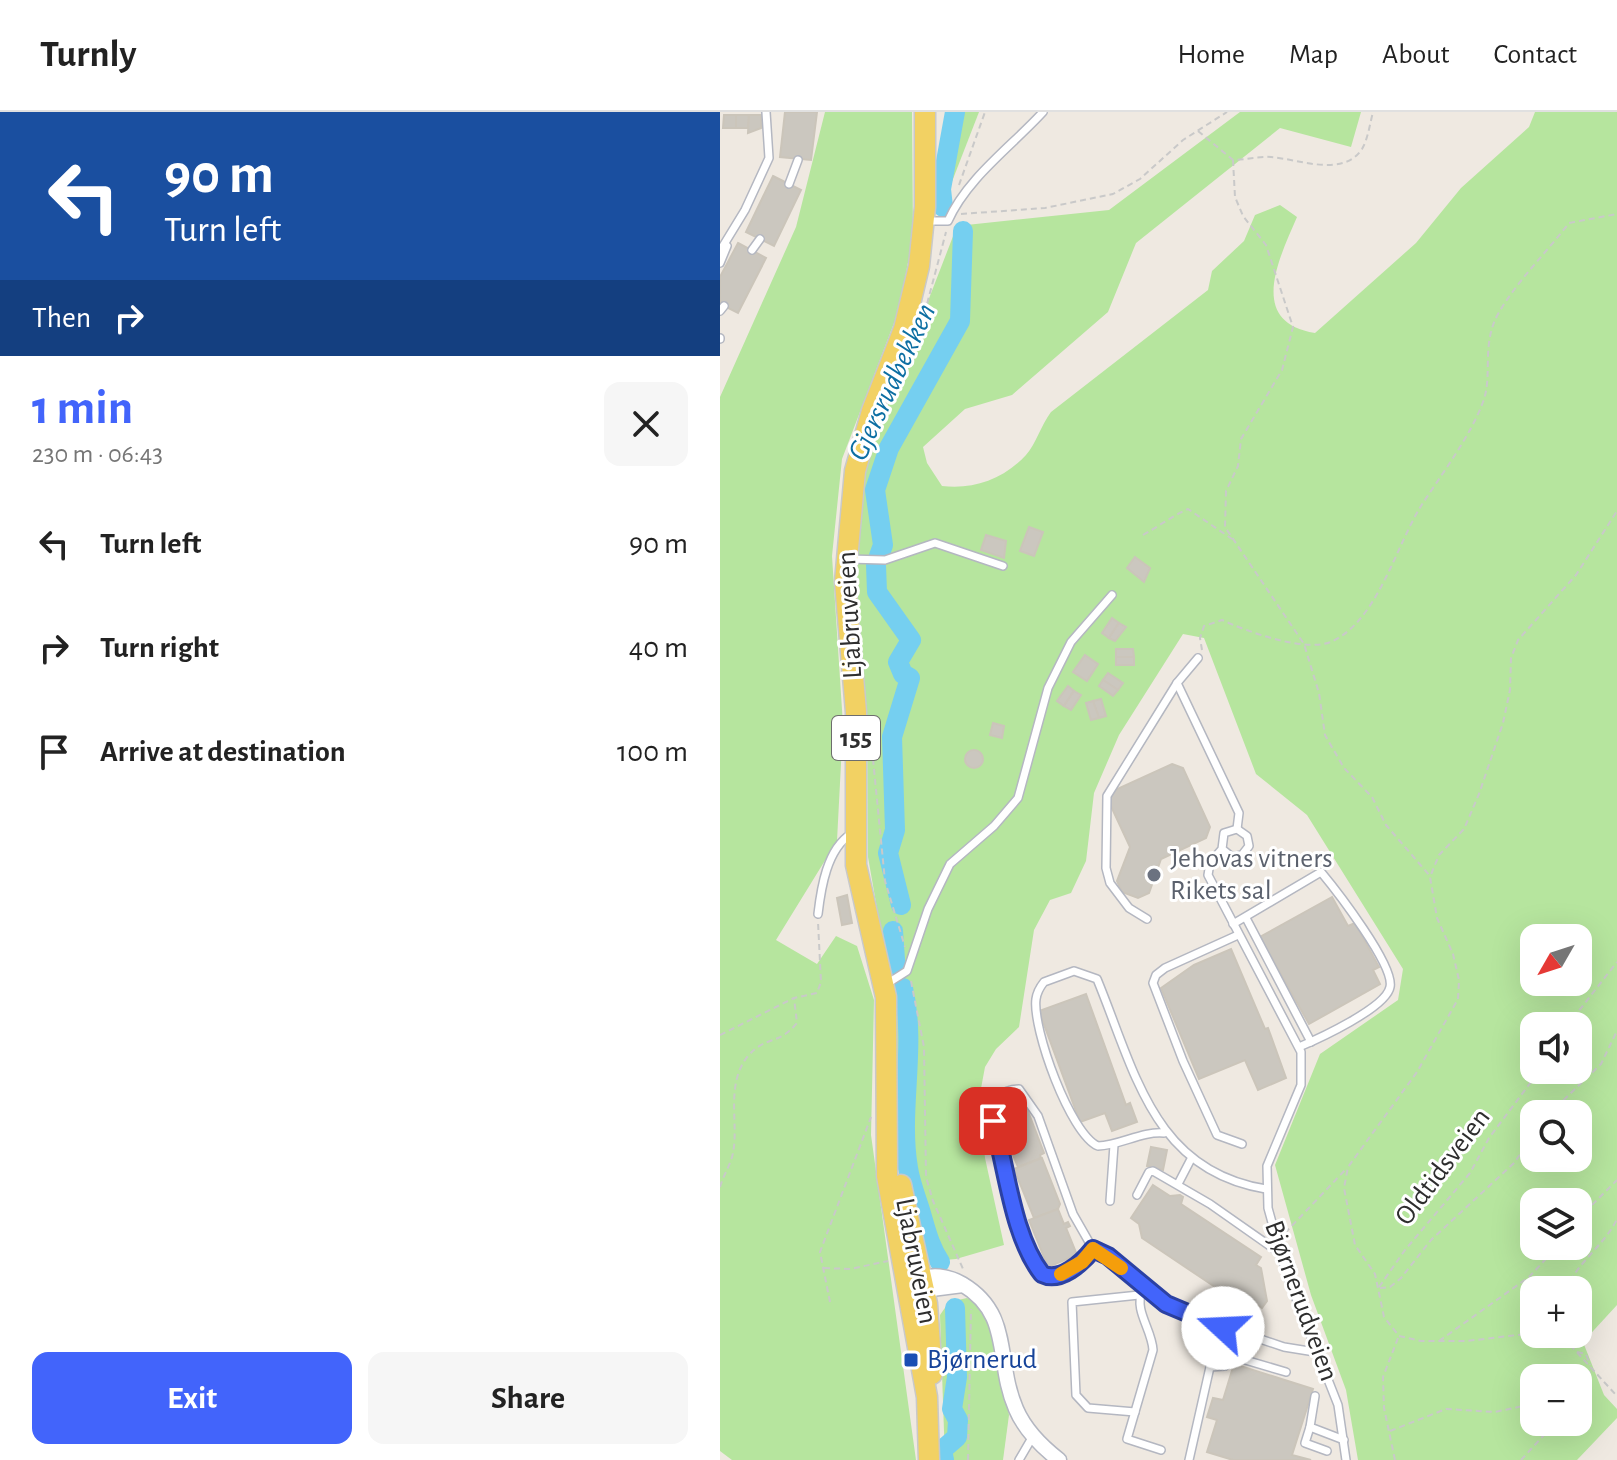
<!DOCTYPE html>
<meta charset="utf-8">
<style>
body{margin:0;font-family:"Alegreya Sans",sans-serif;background:#f6f6f6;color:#222;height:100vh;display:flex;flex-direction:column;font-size:30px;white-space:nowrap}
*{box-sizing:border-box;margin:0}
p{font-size:26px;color:#767676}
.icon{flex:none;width:44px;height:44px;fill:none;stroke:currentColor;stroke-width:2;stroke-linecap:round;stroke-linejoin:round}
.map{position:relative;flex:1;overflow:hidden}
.panel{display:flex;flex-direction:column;background:#fff;width:720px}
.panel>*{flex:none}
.guide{background:#1a4fa0;color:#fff;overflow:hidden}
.needle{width:52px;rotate:231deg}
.controls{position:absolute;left:800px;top:812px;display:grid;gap:16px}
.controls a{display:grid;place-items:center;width:72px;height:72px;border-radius:16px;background:#fff;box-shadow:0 8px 32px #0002;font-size:40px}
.pin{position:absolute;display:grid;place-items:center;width:68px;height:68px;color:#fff;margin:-34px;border-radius:16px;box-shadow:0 4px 12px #0006}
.me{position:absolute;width:88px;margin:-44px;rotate:290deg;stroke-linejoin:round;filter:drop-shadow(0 0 6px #0008)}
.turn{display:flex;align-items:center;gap:28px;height:168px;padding:0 32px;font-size:36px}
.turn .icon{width:104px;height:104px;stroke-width:2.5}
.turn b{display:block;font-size:56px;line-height:68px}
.then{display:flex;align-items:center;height:76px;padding:0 32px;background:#0003;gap:16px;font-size:30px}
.round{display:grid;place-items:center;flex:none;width:84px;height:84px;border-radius:16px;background:#f6f6f6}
.overview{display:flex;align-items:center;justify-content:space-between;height:136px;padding:0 32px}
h1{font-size:48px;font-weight:700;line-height:60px;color:#4264fb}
.primary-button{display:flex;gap:16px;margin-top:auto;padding:16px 32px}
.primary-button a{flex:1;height:92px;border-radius:16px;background:#4264fb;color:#fff;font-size:32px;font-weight:700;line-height:92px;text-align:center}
.primary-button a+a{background:#f6f6f6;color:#222}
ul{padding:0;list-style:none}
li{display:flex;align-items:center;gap:24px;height:104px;padding:0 32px}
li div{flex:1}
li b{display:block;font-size:30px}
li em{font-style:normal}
header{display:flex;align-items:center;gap:48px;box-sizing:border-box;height:112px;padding:0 40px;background:#fff;border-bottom:2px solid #e0e0e0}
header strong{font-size:38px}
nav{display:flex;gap:44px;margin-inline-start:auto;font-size:28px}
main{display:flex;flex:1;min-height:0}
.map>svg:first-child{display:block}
.green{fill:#b6e59e;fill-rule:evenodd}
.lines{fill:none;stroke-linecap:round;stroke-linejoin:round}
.river{stroke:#75cff0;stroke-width:20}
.building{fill:#cbc7bf;stroke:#cbc5ba;stroke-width:2}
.lane-casing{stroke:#b4b7c1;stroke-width:10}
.street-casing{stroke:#b4b7c1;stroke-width:17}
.primary-casing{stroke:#c9c9c9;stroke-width:23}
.path{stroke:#c9c9c9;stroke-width:2;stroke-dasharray:6 4;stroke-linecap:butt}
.lane{stroke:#fff;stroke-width:7}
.street{stroke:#fff;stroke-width:14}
.primary{stroke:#f2d163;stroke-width:20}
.route-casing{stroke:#2b41a3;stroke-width:20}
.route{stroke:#4264fb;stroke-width:14}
.slow{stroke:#f59e0b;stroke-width:14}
.worship-dot{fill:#6b7280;stroke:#fff;stroke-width:3}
.transit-dot{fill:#1a4fb4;stroke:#fff;stroke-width:3}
.labels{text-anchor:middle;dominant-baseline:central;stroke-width:6;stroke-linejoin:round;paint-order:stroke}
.shield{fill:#fff;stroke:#6d6d6d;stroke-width:2}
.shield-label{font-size:26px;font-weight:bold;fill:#2e2e2e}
.street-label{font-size:28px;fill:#2e2e2e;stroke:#fff}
.worship-label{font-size:28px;fill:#5b616d;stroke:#fff;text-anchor:start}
.transit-label{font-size:28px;fill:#164399;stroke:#fff;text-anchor:start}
.water-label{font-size:30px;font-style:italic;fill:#0d6fa3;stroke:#fff}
</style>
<header>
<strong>Turnly</strong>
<nav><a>Home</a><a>Map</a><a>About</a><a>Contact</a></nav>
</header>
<main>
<section class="panel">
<div class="guide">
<div class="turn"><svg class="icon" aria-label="left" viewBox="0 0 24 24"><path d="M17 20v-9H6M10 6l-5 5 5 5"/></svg><div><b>90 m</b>Turn left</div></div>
<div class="then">Then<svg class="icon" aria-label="right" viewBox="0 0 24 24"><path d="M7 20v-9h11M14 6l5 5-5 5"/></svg></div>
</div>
<div class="overview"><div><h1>1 min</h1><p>230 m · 06:43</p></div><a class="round"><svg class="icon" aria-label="close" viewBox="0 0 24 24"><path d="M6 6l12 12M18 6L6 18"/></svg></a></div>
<ul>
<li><svg class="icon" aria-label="left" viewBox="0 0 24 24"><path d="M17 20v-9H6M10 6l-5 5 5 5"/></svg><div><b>Turn left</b></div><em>90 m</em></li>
<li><svg class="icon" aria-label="right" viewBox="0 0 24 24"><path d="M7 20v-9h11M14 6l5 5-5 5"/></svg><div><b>Turn right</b></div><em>40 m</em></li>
<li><svg class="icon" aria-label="arrive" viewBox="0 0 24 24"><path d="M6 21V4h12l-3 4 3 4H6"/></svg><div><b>Arrive at destination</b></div><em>100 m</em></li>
</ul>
<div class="primary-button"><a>Exit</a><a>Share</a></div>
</section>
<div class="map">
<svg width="897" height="1348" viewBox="0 0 897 1348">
<rect width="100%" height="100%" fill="#efe9e1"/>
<g class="green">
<polygon points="105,0 192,0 193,124 179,198 122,347 112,444 123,613 117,729 56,828 97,852 116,824 137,834 154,888 151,1023 196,1348 12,1348 0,1339 0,285 76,115"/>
<polygon points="225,0 259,0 226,85"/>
<path d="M520,0H641L631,35L560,16L416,131L388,200L292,283L245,297L203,335L207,351L222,374C253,378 284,367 306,343C316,332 321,313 331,300L488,178L492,159L524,129L535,103L560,93L577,105C559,147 527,210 595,221L696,131L741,76L809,15L815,0H897V1193L863,1230L884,1283L897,1297V1306L857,1348H638L626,1278L591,1183L555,1053L600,942L678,888L683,857L587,703L536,662L484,526L463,522L399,623L374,681L366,749L351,781L330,788L314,818L299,915L276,937L265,955L259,987L265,1046L284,1133L236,1147L202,1150L175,1019L162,825L148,745L147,601L135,460L136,397L152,334L237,114L389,98ZM814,826H858V870H814ZM814,914H858V958H814ZM814,1002H858V1046H814ZM814,1090H858V1134H814ZM814,1178H858V1222H814ZM814,1266H858V1310H814Z"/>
<polygon points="247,1186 261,1192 268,1204 289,1303 283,1348 225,1348 220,1203 229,1190"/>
</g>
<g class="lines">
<g class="river">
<polyline points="223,95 221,77 235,0"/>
<polyline points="159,444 163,433 155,378 169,336 240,209 243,119"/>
<polyline points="156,453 157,480 191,528 178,550 183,562 190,566 172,625 175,718 168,741 181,793"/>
<polyline points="173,819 176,862"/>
<path d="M183,876C197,936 178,997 188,1056C190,1070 196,1085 200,1098C206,1118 209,1133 220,1150"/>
<polyline points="224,1348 222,1338 237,1325 238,1308 232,1297 237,1265 235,1196"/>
</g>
</g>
<g class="building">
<polygon points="65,0 97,0 91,48 60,45"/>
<polygon points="4,3 16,3 16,16 3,16"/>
<polygon points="16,3 29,3 28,16 16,16"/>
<polygon points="29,3 41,3 41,16 28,21"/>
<polygon points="53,64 81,78 54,134 26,120"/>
<polygon points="18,131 46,146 18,201 0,192 0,165"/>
<polygon points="309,415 323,420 314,444 300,439"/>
<polygon points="266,423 286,429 284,446 261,438"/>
<polygon points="415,445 430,456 424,470 407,456"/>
<polygon points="392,506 399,511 389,526 382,521"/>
<polygon points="399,511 406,515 395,529 389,526"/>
<polygon points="396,537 413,537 414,545 396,545"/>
<polygon points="365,543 378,552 367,569 353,560"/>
<rect x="396" y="545" width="18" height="8"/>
<polygon points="388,561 403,571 398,578 383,568"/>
<polygon points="383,568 398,578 393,584 379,574"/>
<polygon points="348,574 354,579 344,594 337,589"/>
<polygon points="354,579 361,583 351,598 344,594"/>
<polygon points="381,587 386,604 379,606 373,589"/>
<polygon points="373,589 379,606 371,608 366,591"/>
<polygon points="273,611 284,614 282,626 270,623"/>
<circle cx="254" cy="647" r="9"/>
<polygon points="452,652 463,656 490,715 486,726 441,747 429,781 418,786 402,780 397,769 410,735 389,690 393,679"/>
<polygon points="127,783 132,811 122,813 117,786"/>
<polygon points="612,785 628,814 635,811 659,855 653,858 660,872 589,912 540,825"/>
<polygon points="511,837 545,917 548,916 566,966 538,978 525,948 479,967 441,876 474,853"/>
<polygon points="366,882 406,993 410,991 417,1010 392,1019 385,1001 360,1010 319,899"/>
<polygon points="306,994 324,1041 320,1043 321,1046 298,1055 277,1005"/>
<polygon points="431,1035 447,1038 443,1058 427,1054"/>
<polygon points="322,1046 340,1092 338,1097 314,1106 294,1057"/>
<polygon points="433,1073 450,1084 460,1083 463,1085 461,1092 541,1145 536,1153 541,1156 547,1189 542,1196 518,1180 513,1187 422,1126 419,1112 411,1106"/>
<polygon points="338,1097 344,1112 348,1110 350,1114 346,1116 357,1143 328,1155 309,1108"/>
<polygon points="514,1252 593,1277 572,1343 591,1348 513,1348 487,1340 497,1308 487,1305 493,1286 503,1288"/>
</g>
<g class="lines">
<g class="lane-casing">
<g id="lane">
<polyline points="69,72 78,48"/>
<path d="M204,109H228C247,66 292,34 323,0"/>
<polyline points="32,138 40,127"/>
<polyline points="0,139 25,98 49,46 46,0"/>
<polyline points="0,151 7,134"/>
<polyline points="0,199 4,194"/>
<polyline points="0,226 0,227"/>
<polyline points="128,447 165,448 215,431 283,454"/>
<polyline points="457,571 519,701 517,717"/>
<polyline points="502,737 512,745 522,743 529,734 527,724 517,717 504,721 502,737 490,751 488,763 581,940 581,973 547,1054 548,1096 566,1161 618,1293 626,1348"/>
<path d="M98,802C101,776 107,737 131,722"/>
<polyline points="526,806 591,930"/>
<polyline points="427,807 409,796 390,771 386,756 387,684 457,571 478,546"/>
<path d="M513,812L601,760C616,778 675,854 670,875C666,896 598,927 579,935"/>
<polyline points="518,823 445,856 436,863 433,871 463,949 497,1023 522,1032"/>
<polyline points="165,873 187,859 208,797 230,752 274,714 298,686 328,576 351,530 392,483"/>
<path d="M444,1021C422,1019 401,1033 378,1034C350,1022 312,916 316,887C317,880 320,875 324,870L354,859L377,867C415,959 433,1059 546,1077"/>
<polyline points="458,1072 471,1047"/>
<polyline points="417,1083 429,1060 433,1059 490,1092 560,1141"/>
<polyline points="390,1089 394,1033"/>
<path d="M373,1137C362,1150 346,1164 328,1165C300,1151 281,1035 270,1001C273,985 282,978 299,977L318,1004L353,1102L373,1137L388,1144L432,1183L460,1200L564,1235L595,1240"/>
<path d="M422,1180C414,1198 432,1218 433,1238L407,1327L441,1338"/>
<polyline points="490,1255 505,1254 515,1245 566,1260"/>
<polyline points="595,1284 590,1315 624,1328"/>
<polyline points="415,1300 368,1296 356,1283 352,1190 419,1183"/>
<polyline points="590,1315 585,1331 607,1339"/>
<polyline points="299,1348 313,1324"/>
<polyline points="469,1348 490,1255 503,1216"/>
</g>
</g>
<g class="street-casing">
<g id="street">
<path d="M196,1169C211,1161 228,1164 242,1172C293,1202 275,1249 296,1297C305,1318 321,1334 339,1348"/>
<polyline points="196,1179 243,1173"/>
</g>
</g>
<g class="primary-casing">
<g id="primary">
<polyline points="205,0 205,95 199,154 184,217 152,299 135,359 125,470 136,600 136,753 166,885 167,1064 207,1285 209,1348"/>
<polyline points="181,1073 207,1192 212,1262"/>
</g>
</g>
<g class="path">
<path d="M478,19L513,48C526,48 538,44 551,45C578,47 623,66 642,37C648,27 650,11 653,0"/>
<polyline points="513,48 515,85 523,104 546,133 573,215 562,258 521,327 518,354 506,379 505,415 584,532 599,581 605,623 624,656 652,685 666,713 710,764"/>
<polyline points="239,73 265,0"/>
<polyline points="241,102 325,96 393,82 420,67 463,28 507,0"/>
<polyline points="202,211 226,120"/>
<path d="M423,423C439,414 451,405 468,397L512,427"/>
<path d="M482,538L480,526L484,514L502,508C526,519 587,542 613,529C658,507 676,434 701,394C721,363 750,325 763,290C773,264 761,233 778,202C797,169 826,141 849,111L897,102"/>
<polyline points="152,637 165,769 185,835"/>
<polyline points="191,869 204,935 206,1065 213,1089 243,1157"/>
<polyline points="847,914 897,850"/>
<polyline points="0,923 74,886 97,881 101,870 98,810"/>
<polyline points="829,1002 881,952 897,919"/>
<path d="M0,1075C3,1064 11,1052 13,1041C19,1011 5,972 28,944C46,923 58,934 77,911L74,886"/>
<polyline points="858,1107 897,1068"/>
<polyline points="565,1121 627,1056"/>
<polyline points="104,1156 130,1157 168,1149"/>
<polyline points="659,1175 685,1138 750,1061 769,1026 820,958"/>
<polyline points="660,1176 670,1175 681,1166 711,1128 794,1051 814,1023"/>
<path d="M846,1178C857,1150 884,1134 897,1107"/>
<polyline points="110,1190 100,1140 151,1005"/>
<polyline points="814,1221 747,1229 701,1229 679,1224 664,1205 655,1162 635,1133 624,1076 628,1055 697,960 738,887 739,868 733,842 717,806 710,765 719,743 744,717 759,682 783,611 790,578 791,546 798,528 856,463 897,399"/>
<polyline points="822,1222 852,1235 897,1284"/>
<polyline points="719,1229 809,1165 838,1134"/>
<polyline points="857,1240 866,1242 870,1253"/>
<polyline points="858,1268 862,1262 873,1259"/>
<polyline points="670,1319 726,1297 775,1300 803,1294 814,1297"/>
<polyline points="248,1348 251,1197"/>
<polyline points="675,1348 664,1296 663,1265 678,1226"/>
<polyline points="801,1348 836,1310"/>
</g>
<use href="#lane" class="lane"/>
<use href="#street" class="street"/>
<use href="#primary" class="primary"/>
</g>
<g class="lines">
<g class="route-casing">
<path id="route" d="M273,1009C287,1056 292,1123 322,1162C340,1171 362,1151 373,1137L388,1144L446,1192L503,1216"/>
</g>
<use href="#route" class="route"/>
<polyline class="slow" points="341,1162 362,1150 373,1137 401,1156"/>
</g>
<circle class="worship-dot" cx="434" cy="763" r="8"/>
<rect class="transit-dot" x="183" y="1240" width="16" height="16" rx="4"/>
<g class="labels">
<rect class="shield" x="112" y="604" width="48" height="44" rx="6"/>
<g class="shield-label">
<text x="136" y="626">155</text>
</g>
<g class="street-label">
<text transform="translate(130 503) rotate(-93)">Ljabruveien</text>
<text transform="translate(723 1055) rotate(-53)">Oldtidsveien</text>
<text transform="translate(196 1149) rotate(79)">Ljabruveien</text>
<text transform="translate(581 1189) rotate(70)">Bjørnerudveien</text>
</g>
<g class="worship-label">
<text x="450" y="747">Jehovas vitners<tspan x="450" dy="32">Rikets sal</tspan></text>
</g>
<g class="transit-label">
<text x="207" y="1248">Bjørnerud</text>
</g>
<g class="water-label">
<text transform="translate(172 270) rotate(-65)">Gjersrudbekken</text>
</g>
</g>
</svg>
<div class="controls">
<a><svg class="needle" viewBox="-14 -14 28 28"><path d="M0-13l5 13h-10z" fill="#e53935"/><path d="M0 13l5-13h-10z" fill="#767676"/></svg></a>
<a><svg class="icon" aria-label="sound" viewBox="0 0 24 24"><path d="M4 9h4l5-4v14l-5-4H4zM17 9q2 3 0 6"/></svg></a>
<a><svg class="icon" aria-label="search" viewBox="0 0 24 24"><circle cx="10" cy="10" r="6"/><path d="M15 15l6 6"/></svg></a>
<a><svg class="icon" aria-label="layers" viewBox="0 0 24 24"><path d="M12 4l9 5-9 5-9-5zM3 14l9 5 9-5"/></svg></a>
<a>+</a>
<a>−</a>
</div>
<div class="pin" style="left:273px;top:1009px;background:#d93025"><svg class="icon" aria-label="arrive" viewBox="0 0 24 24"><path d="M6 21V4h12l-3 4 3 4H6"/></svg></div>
<svg class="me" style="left:503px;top:1216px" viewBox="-20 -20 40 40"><circle r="19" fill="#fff"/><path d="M0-13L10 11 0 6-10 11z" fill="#4264fb"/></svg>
</div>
</main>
